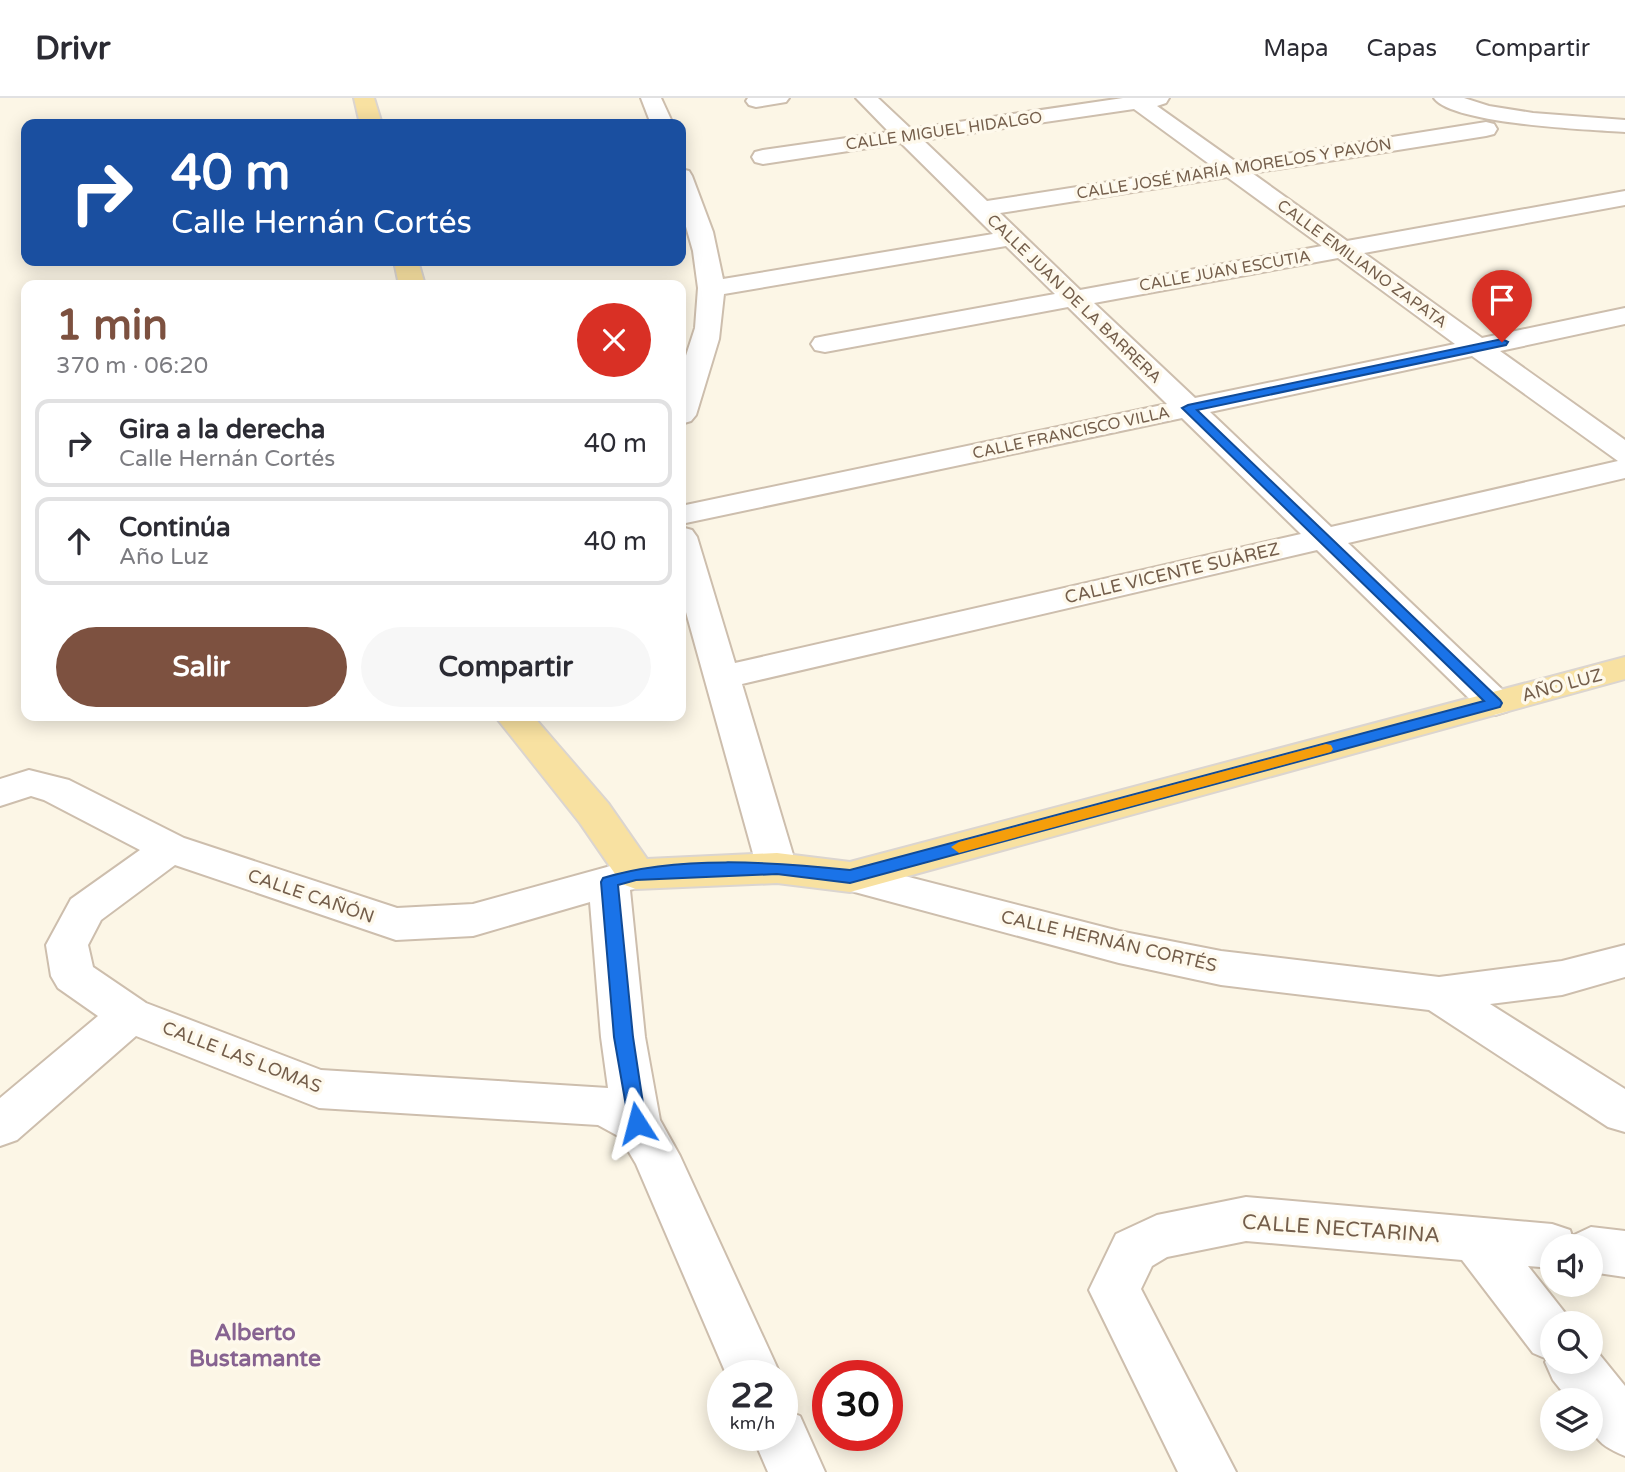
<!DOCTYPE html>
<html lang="es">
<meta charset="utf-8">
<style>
body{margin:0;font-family:"Varela Round",sans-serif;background:#f7f7f7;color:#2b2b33;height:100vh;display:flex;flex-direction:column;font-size:26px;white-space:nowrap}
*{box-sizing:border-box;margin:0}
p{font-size:23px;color:#7c7c81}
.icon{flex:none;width:38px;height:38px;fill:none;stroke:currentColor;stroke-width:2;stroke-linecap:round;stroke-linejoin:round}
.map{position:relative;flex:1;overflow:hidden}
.panel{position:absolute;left:21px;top:182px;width:665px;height:441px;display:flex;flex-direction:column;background:#fff;border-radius:14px;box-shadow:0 4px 18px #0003}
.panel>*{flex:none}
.top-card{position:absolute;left:21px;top:21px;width:665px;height:147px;border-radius:14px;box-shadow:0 4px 18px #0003;background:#1a4fa0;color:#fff;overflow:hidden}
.fabs{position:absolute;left:1540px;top:1136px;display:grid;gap:14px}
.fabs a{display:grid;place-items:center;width:63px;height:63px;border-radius:50%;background:#fff;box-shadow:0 4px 18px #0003;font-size:35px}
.speed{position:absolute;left:707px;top:1262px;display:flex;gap:14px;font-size:35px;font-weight:700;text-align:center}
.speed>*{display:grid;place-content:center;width:91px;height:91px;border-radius:50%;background:#fff;box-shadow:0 4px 18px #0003;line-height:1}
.speed small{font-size:18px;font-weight:400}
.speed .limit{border:10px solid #d22;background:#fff;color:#111}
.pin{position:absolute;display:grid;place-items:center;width:60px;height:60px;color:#fff;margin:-72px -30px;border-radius:50% 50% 50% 0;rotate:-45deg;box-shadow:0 0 7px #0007}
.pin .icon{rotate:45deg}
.me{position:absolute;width:77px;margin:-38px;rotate:351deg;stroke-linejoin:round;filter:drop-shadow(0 0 5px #0008)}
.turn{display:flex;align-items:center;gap:24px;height:147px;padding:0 35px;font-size:32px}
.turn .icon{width:91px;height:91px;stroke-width:2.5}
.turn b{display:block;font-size:49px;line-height:60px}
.round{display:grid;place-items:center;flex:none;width:74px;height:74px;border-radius:37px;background:#f7f7f7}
.overview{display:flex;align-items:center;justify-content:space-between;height:119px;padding:0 35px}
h1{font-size:42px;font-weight:700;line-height:52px;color:#7d5140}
.button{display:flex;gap:14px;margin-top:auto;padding:14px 35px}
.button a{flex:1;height:80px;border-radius:42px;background:#7d5140;color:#fff;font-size:28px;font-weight:700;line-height:80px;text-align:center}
.button a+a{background:#f7f7f7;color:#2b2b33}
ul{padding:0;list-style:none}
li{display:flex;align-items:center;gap:21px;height:88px;margin:0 14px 10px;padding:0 21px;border:4px solid #e1e1e2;border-radius:14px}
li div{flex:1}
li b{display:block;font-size:26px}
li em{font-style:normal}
header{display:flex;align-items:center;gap:42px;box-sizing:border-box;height:98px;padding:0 35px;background:#fff;border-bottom:2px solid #e1e1e2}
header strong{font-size:33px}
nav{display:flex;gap:38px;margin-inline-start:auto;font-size:24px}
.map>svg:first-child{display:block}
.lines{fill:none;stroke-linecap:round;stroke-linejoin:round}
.minor-casing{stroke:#cdbead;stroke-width:4}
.major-casing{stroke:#dbd5d0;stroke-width:4}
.minor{fill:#fff;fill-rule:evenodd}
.major{fill:#f8e1a1;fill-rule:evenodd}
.route{fill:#1a73e8;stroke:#114b97;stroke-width:2}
.slow{fill:#f59e0b}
.labels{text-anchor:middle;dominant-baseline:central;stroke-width:7;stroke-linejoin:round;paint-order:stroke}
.far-street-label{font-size:16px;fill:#745e4b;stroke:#fef9ec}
.street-label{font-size:18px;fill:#745e4b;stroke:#fef9ec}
.near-street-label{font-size:21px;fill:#745e4b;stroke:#fef9ec}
.near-neighbourhood-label{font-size:23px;font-weight:bold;fill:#876391;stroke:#fef9ec}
</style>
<header>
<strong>Drivr</strong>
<nav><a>Mapa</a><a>Capas</a><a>Compartir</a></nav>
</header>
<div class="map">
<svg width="1625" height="1374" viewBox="0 0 1625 1374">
<rect width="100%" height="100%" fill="#fcf6e6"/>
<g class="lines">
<g class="minor-casing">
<g id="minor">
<polygon points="641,0 661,0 673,26 651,26"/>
<polygon points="748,0 789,0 786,4 756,9 749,7 746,3"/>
<path d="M856,0H878L911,31L1123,0H1169L1166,5L1157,8L1236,64L1486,24L1494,26L1497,31L1494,36L1486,38L1252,75L1347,143L1625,93V107L1364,155L1482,240L1625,210V226L1500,253L1625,342V380L1348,445L1508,597L1513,605L1508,613L1495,617L1482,613L1317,452L742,586L797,770L791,780L777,785L763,780L757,770L681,496V429L692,432L697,439L735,565L1301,436L1182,320L681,426V408L1167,306L1068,209L825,254L815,252L811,246L815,240L825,238L1055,196L1006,148L724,196L719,241L696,317L691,323L681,326V273L695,230L698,190L693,153L681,111V71L689,73L692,78L713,134L723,181L993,136L901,45L763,66L755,64L752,59L755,54L763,52L889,34ZM1134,11L1212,68L987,103L923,42ZM1227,79L1322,148L1080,192L1000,115ZM1338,160L1455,246L1195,300L1094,205ZM1472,258L1618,363L1331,429L1210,314Z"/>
<path d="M1434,0H1464L1489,8L1533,15L1625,22V34C1590,32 1452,26 1434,0Z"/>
<path d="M29,672L69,682L184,740L397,810L473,806L636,761L650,766L656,776L650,786L630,792L645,939L660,1022L680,1058L781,1278H727L636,1066L620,1039L598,1027L319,1010L136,938L17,1042L0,1048V1000L98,918L58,890L51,878L46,847L71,801L140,752L44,702L31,698L0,708V681ZM175,767L396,842L473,838L590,804L601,939L608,990L321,972L146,905L93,869L88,847L101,822Z"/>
<polygon points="850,764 1119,833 1221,853 1439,879 1562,863 1625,847 1625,879 1562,897 1490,906 1625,991 1625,1034 1608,1029 1429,912 1221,887 1119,865 836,789 830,779 836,769"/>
<path d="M1246,1099L1552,1126L1570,1132L1572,1138L1591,1129L1625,1133V1179L1591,1174V1148H1552V1170L1528,1168L1573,1225H1552V1264H1591V1246L1625,1288V1358C1592,1344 1591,1336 1591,1302H1569L1553,1282L1545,1264L1547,1261L1533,1255L1462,1162L1246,1143L1167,1159L1152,1168L1141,1191L1236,1374H1178L1089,1192L1116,1136L1157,1117Z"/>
<polygon points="782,1311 800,1318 825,1374 768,1374 752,1337 782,1337"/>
</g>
</g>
<g class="major-casing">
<g id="major">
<polygon points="354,0 374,0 382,26 360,26"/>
<polygon points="394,163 418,163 425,187 399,187"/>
<polygon points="1625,559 1625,581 850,794 777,785 636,791 622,786 580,725 495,618 533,618 608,705 647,761 777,755 850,764"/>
</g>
</g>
<use href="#minor" class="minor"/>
<use href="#major" class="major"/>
</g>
<path class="route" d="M1502,241L1508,244L1506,247L1197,312L1500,602L1502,605L1500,609L850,785L777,776L636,782L618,787L633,939L646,1025L644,1031L637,1033L630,1031L614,939L601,784L603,780C676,757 775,764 850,772L1484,603L1182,310L1188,307Z"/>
<polygon class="slow" points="1326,646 1331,647 1333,651 1331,654 959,755 951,749 959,744"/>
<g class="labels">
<g class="far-street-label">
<text transform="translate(944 33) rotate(-8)">CALLE MIGUEL HIDALGO</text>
<text transform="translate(1234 71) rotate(-9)">CALLE JOSÉ MARÍA MORELOS Y PAVÓN</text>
<text transform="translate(1362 166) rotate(36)">CALLE EMILIANO ZAPATA</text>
<text transform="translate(1225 173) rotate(-10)">CALLE JUAN ESCUTIA</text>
<text transform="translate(1074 201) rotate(44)">CALLE JUAN DE LA BARRERA</text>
<text transform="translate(1071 335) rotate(-12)">CALLE FRANCISCO VILLA</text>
</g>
<g class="street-label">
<text transform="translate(1172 475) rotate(-13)">CALLE VICENTE SUÁREZ</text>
<text transform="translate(1562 587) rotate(-15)">AÑO LUZ</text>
<text transform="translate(311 798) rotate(19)">CALLE CAÑÓN</text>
<text transform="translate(1109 843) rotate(13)">CALLE HERNÁN CORTÉS</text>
<text transform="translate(242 959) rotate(21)">CALLE LAS LOMAS</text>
</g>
<g class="near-street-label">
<text transform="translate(1341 1131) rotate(4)">CALLE NECTARINA</text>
</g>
<g class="near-neighbourhood-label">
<text x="255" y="1235">Alberto<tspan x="255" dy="26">Bustamante</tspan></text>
</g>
</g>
</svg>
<div class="fabs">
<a><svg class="icon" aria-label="sound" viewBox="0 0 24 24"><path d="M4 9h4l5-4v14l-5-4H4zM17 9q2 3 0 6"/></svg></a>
<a><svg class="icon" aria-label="search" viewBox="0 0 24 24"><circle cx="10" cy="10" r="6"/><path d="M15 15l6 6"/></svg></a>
<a><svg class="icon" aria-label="layers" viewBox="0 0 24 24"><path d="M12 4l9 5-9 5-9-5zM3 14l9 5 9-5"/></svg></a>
</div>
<div class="speed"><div>22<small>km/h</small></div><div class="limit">30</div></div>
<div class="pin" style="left:1502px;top:244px;background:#d93025"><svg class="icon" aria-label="arrive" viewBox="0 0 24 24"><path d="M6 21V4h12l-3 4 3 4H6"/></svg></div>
<svg class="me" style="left:637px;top:1025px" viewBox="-20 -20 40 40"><path d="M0-17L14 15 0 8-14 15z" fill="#1a73e8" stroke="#fff" stroke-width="4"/></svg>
<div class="top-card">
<div class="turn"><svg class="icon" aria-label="right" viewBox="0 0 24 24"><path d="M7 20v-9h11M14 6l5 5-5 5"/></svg><div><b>40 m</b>Calle Hernán Cortés</div></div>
</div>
<section class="panel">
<div class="overview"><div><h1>1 min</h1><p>370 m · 06:20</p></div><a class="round" style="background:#d93025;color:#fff"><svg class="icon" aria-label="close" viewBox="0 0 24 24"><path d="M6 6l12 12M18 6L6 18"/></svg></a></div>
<ul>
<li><svg class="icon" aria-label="right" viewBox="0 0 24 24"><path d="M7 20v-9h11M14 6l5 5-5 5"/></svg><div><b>Gira a la derecha</b><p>Calle Hernán Cortés</p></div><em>40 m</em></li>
<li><svg class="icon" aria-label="ahead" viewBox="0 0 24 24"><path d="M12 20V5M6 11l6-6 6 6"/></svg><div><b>Continúa</b><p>Año Luz</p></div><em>40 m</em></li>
</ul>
<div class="button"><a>Salir</a><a>Compartir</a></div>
</section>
</div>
